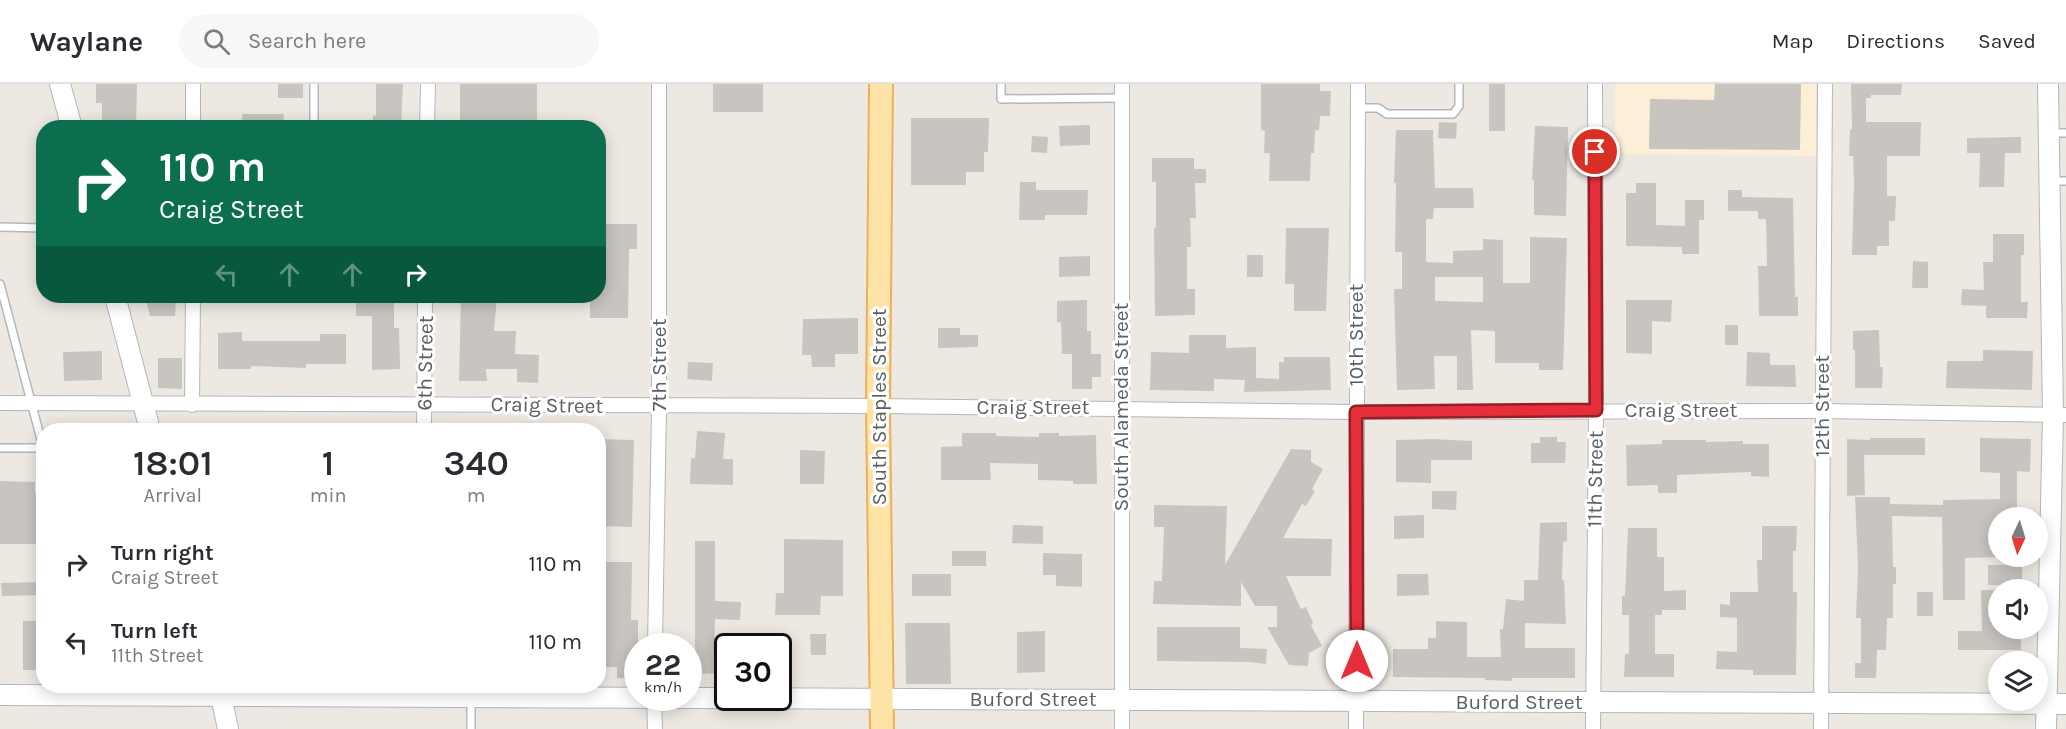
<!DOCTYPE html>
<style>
body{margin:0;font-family:Karla,sans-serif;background:#f7f7f7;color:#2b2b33;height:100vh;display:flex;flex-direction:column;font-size:22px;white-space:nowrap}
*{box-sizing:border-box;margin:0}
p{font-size:20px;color:#7c7c81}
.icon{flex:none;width:33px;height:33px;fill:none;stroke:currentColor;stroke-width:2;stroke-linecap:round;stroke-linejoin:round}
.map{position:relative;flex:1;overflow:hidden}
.side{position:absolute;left:36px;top:339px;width:570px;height:270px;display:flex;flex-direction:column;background:#fff;border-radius:24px;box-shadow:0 3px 15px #0003}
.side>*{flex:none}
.banner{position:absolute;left:36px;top:36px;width:570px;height:183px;border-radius:24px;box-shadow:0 3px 15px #0003;background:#0b6e4f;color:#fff;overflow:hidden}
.needle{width:39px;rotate:184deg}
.controls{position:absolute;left:1988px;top:423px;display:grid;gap:12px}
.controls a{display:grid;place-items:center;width:60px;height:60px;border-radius:50%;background:#fff;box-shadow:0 3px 15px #0003;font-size:30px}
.speed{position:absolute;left:624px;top:549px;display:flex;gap:12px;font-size:30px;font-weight:700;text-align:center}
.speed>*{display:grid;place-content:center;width:78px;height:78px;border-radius:50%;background:#fff;box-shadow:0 3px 15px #0003;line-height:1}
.speed small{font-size:15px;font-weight:400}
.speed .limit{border:3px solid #111;border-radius:9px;background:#fff;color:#111}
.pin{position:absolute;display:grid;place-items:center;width:51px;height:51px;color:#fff;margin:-26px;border:3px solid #fff;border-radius:50%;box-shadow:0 2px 6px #0007}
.me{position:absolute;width:66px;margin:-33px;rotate:0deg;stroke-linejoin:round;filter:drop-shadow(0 0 4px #0008)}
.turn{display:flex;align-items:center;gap:21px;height:126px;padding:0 24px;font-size:27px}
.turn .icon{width:78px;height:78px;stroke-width:2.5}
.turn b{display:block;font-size:42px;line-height:51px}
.lanes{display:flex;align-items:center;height:57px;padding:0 24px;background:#0003;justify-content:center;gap:30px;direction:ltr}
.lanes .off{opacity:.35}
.eta{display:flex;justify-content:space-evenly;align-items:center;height:102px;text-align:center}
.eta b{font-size:36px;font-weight:600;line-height:42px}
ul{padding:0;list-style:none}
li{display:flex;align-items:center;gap:18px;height:78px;padding:0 24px}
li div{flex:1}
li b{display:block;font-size:22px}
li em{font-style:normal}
header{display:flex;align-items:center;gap:36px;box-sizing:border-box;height:84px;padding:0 30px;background:#fff;border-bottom:2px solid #e1e1e2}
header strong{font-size:28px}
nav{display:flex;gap:33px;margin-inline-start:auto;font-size:21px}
.search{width:420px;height:54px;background:#f7f7f7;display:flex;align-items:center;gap:15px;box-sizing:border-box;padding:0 21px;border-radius:33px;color:#7c7c81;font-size:22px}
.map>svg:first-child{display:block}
.commercial{fill:#fdefd7}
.building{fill:#c8c4bf;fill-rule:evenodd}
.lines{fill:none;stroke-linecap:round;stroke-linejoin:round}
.lane-casing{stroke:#b3b6ba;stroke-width:10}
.street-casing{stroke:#b3b6ba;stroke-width:16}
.secondary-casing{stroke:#b2b7ba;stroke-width:22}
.primary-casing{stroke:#efaf59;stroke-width:26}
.lane{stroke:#fff;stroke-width:7}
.street{stroke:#fff;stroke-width:14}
.secondary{stroke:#fff;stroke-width:20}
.primary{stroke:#fee3a7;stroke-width:22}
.route-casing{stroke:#961f27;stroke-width:15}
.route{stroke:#e72f3c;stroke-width:10}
.labels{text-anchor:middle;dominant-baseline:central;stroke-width:6;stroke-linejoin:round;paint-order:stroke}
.street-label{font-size:21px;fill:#5b6063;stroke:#fff}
</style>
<header>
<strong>Waylane</strong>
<div class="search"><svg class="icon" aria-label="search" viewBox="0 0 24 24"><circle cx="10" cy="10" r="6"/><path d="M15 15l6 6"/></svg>Search here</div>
<nav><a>Map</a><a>Directions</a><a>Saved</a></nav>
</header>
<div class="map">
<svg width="2066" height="645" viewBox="0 0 2066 645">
<rect width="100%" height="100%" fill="#ede9e2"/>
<polygon class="commercial" points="1615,0 1816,0 1816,72 1615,70"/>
<g class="building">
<polygon points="96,0 137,0 136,44 111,44 111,36 102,36 102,19 96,19"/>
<rect x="278" y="0" width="25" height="14"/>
<polygon points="376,0 403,0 401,44 373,44 373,31 376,32"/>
<rect x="460" y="0" width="77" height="39"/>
<rect x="713" y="0" width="50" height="28"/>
<polygon points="1261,0 1320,0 1320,7 1331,7 1330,32 1320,32 1319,46 1315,46 1314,69 1311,69 1310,97 1269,97 1270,69 1264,69 1265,47 1261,46"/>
<rect x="1489" y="0" width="16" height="47"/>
<polygon points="1715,0 1801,0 1800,66 1649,65 1650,15 1714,16"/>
<polygon points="1851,0 1902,0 1901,11 1871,11 1871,14 1866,14 1866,38 1921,38 1920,72 1887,72 1887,112 1896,112 1895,137 1889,137 1889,162 1877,162 1877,171 1852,171 1854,99 1853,72 1849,72 1850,45 1852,45"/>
<polygon points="242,30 284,30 283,44 242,44"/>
<polygon points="911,34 989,34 988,68 984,68 984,88 966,88 966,101 911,101"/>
<polygon points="1439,38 1457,39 1456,55 1438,54"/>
<polygon points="1090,41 1090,61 1060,62 1059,42"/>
<polygon points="1535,42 1568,43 1566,132 1534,131 1534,96 1532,96"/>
<path d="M1396,46H1433L1435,104H1473L1474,124H1434L1433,135H1426V178L1453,179V167L1483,166V155L1503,156V199H1530V153L1567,154L1563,286H1539V279H1495V247L1471,246L1473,306H1457V272H1434L1435,305L1397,306L1394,205H1402V168H1395L1396,99H1394ZM1435,193H1483V218L1435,217Z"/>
<polygon points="1032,52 1048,53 1047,69 1031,68"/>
<polygon points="2021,53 2021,69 2005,69 2004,103 1979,103 1980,69 1967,69 1967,54"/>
<polygon points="1152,74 1194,74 1194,85 1206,85 1206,99 1195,99 1196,134 1190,134 1191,163 1187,163 1187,205 1195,205 1195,231 1155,232 1154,144 1156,144 1156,98 1152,98"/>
<polygon points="1020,98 1036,98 1036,106 1088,106 1087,131 1045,131 1045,136 1019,136"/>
<polygon points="1636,99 1656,99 1656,141 1685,142 1685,116 1704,116 1704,136 1699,136 1699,170 1682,170 1682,163 1626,162 1626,109 1636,109"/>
<polygon points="1728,106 1742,106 1742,113 1793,114 1795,213 1798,213 1798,232 1759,232 1758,182 1767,182 1766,135 1758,135 1758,127 1728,127"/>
<polygon points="602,140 637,140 637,165 629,165 628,234 590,234 590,213 598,212 598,176 602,176"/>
<polygon points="1286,144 1329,144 1326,227 1294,227 1294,200 1285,200"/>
<polygon points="1993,150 2024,150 2024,171 2021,171 2021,218 2028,218 2027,234 1986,234 1986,222 1961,221 1962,205 1984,206 1983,178 1993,178"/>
<rect x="1247" y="171" width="16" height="22"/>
<polygon points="1090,172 1090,192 1059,193 1059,173"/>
<polygon points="1913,177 1928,178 1928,204 1912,204"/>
<polygon points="145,212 176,212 175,232 150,232"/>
<polygon points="356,212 394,212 394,244 399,244 400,285 372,286 372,232 356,232"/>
<polygon points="461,212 497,212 494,247 516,247 515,270 539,271 538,299 517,298 517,285 486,285 487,297 459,297"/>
<polygon points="1087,216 1087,247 1091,247 1091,270 1101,270 1101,293 1092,293 1092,305 1072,305 1072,270 1062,270 1061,238 1057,238 1057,217"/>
<polygon points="1626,216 1672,216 1671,238 1652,237 1652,270 1626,269"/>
<polygon points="858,234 858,270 835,270 835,283 812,283 811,271 802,271 803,235"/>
<rect x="1725" y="241" width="13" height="20"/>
<polygon points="938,244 960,244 960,251 978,251 978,263 938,264"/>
<polygon points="1879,246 1880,283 1883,283 1882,304 1855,304 1855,266 1853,266 1853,247"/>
<polygon points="242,248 242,257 320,257 320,250 346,250 346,280 306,280 306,284 251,282 251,285 218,285 218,249"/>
<polygon points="1189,251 1226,251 1226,264 1256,263 1256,294 1279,295 1279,278 1284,278 1284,273 1330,273 1331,306 1244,308 1245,296 1214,295 1214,307 1150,306 1151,268 1189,269"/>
<polygon points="1983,266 2033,267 2032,306 1946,304 1947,277 1983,277"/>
<polygon points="102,267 102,296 64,297 63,268"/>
<polygon points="1747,268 1770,269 1770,281 1795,281 1796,303 1746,302"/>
<polygon points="158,274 182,274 182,305 158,304"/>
<polygon points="688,278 713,279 712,297 687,295"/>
<polygon points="697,347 725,349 723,375 733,375 733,401 690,400 691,374 695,374"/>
<polygon points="962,349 996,349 996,352 1039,353 1039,349 1059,349 1059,352 1096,351 1097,400 1073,400 1073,397 1038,396 1038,380 990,379 991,396 941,396 941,363 962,362"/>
<polygon points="1540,353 1557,353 1557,358 1566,358 1565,379 1531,379 1531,359 1540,359"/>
<polygon points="1870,354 1925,354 1925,371 1864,371 1865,411 1847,412 1847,355 1870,356"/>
<polygon points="1980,354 2031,355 2030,388 2017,387 2017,434 1998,434 1998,473 1965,474 1965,516 1943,516 1942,433 1892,432 1893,483 1896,483 1896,500 1893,500 1893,534 1887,534 1886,566 1877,566 1876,594 1855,594 1855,579 1861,579 1861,534 1856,534 1858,483 1855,413 1890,413 1890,420 1943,421 1943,416 2000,415 2000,389 1980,388"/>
<polygon points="598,355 634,356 632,443 598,442 598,420 602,420 603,376 598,376"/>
<polygon points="1433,355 1472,357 1472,376 1431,376 1431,399 1396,398 1396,356"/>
<polygon points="1662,356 1706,356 1706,358 1743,357 1743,360 1769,360 1769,393 1751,392 1751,388 1677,391 1677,409 1658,409 1658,401 1627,402 1626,361 1662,360"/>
<polygon points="1291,365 1311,366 1311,378 1323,385 1312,405 1315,407 1306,422 1302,420 1283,454 1332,455 1331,492 1286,492 1301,525 1306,523 1313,539 1311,541 1322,562 1309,569 1308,582 1289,581 1267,543 1277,543 1277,522 1255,522 1241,498 1241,522 1153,520 1154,497 1162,497 1164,443 1154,443 1154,421 1227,422 1225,481"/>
<polygon points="800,366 825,367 824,400 800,400"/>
<polygon points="0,397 35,398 35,409 40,409 39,418 42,418 44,460 0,460"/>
<polygon points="1432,407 1457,407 1456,426 1432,425"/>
<polygon points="1424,431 1424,454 1394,455 1394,432"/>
<polygon points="1567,438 1567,457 1563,458 1562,496 1564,496 1566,540 1525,539 1525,564 1575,564 1575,594 1512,594 1512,597 1485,596 1485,594 1393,593 1393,565 1428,565 1428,554 1436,554 1436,537 1467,538 1467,573 1501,573 1500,545 1503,545 1506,515 1524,517 1524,496 1538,496 1540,439"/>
<polygon points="1013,441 1043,442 1043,460 1012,459"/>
<polygon points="1762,442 1797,442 1796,467 1793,467 1793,508 1797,508 1796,591 1753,591 1753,586 1716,585 1717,567 1737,568 1737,534 1720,533 1720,520 1730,521 1730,508 1758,508 1757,476 1762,476"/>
<polygon points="1628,444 1657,444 1657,473 1664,473 1664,507 1686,506 1686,526 1662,526 1662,531 1655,531 1655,570 1674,570 1674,593 1624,593 1625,570 1629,570 1629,531 1622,531 1622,512 1625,512"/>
<polygon points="784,455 843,456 843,512 821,512 820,531 775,531 776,509 784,509"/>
<polygon points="695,457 715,457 715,517 741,518 740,536 715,535 714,567 728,567 728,589 695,590"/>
<rect x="952" y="467" width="34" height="15"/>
<polygon points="1043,469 1082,470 1082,503 1056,502 1056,491 1043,491"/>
<polygon points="598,478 632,478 631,536 638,536 638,595 617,594 617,583 598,583"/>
<rect x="1988" y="481" width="34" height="20"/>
<rect x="912" y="490" width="39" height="22"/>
<polygon points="1397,490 1428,490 1429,511 1397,512"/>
<polygon points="44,498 44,511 2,512 1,499"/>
<polygon points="1981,506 1998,506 1998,547 2021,548 2021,566 1958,566 1958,547 1982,547"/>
<rect x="1917" y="508" width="16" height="24"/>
<rect x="23" y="537" width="21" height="49"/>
<polygon points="905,539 950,539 951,600 906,600"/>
<polygon points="1157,543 1240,543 1240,564 1267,565 1266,580 1250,578 1157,577"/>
<polygon points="1045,547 1045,588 1017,589 1017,548"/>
<polygon points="810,550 826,550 826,571 811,571"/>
</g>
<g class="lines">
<g class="lane-casing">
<g id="lane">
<polyline points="1001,0 1001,15 1122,14"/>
<polyline points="1358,24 1378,24 1387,30 1453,30 1459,22 1459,0"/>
<polyline points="314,44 314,0"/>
<polyline points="2051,49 2066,49"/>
<polyline points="2052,97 2066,97"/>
<polyline points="0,143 44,144"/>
<polyline points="0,200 44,367"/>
<polyline points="0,364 43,364"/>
<polyline points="471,645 471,615"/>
</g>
</g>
<g class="street-casing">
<g id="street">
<polyline points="1122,0 1122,645"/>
<polyline points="193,44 193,0"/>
<polyline points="427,44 428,0"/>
<polyline points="0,319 878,322 1356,328 1822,327 2066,331"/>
<polyline points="192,321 193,212"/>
<polyline points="424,346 425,212"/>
<polyline points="655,562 659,322 659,0"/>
<polyline points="654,614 655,645"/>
<polyline points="1356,645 1358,0"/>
<polyline points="1593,645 1596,326 1595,0"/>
<polyline points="1821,645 1825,0"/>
</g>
</g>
<g class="secondary-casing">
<g id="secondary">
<polyline points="60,0 72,44"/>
<polyline points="115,212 150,346"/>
<polyline points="219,602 228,645"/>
<polyline points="0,611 2066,620"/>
<polyline points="2046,645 2053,331 2048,0"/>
</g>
</g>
<g class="primary-casing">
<polyline id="primary" points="881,0 878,322 882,645"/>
</g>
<use href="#lane" class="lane"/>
<use href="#street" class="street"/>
<use href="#secondary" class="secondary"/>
<use href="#primary" class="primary"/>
</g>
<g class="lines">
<g class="route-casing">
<polyline id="route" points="1357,577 1356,328 1596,326 1595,68"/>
</g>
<use href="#route" class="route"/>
</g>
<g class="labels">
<g class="street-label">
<text transform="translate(1356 251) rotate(-90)">10th Street</text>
<text transform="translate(425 279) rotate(-89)">6th Street</text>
<text transform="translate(659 281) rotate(-90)">7th Street</text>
<text transform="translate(547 321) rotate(1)">Craig Street</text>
<text transform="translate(1822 322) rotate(-90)">12th Street</text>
<text transform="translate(879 323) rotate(-90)">South Staples Street</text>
<text x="1033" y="323">Craig Street</text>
<text transform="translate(1121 323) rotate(-90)">South Alameda Street</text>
<text x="1681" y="326">Craig Street</text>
<text transform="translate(1595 395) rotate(-89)">11th Street</text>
<text x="1033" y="615">Buford Street</text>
<text x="1519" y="618">Buford Street</text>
</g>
</g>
</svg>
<div class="controls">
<a><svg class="needle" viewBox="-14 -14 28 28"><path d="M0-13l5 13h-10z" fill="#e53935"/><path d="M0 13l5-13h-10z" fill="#7c7c81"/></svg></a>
<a><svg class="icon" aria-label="sound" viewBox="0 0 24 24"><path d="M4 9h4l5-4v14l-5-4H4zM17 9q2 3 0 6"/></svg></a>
<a><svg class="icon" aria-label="layers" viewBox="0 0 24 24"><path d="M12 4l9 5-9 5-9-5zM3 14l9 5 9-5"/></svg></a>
</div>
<div class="speed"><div>22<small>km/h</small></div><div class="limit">30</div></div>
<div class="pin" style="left:1595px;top:68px;background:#d93025"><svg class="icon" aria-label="arrive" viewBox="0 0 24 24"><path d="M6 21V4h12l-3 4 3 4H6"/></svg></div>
<svg class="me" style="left:1357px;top:577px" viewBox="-20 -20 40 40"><circle r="19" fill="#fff"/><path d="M0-13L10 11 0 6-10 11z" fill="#e72f3c"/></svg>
<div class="banner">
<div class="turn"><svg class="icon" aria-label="right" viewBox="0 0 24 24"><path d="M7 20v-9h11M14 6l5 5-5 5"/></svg><div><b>110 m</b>Craig Street</div></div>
<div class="lanes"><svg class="icon off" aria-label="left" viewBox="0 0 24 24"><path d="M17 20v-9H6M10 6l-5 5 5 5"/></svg><svg class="icon off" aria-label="ahead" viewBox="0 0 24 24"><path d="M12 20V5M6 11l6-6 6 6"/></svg><svg class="icon off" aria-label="ahead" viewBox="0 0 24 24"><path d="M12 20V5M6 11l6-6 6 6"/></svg><svg class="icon" aria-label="right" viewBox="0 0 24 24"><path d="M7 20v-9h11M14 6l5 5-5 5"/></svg></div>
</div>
<section class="side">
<div class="eta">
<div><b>18:01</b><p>Arrival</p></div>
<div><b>1</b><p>min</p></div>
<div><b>340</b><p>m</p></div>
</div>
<ul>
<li><svg class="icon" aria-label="right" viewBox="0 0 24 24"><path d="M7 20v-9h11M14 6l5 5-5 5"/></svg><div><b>Turn right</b><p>Craig Street</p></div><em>110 m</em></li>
<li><svg class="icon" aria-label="left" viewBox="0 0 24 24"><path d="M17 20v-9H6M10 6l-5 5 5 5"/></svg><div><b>Turn left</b><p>11th Street</p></div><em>110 m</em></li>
</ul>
</section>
</div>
